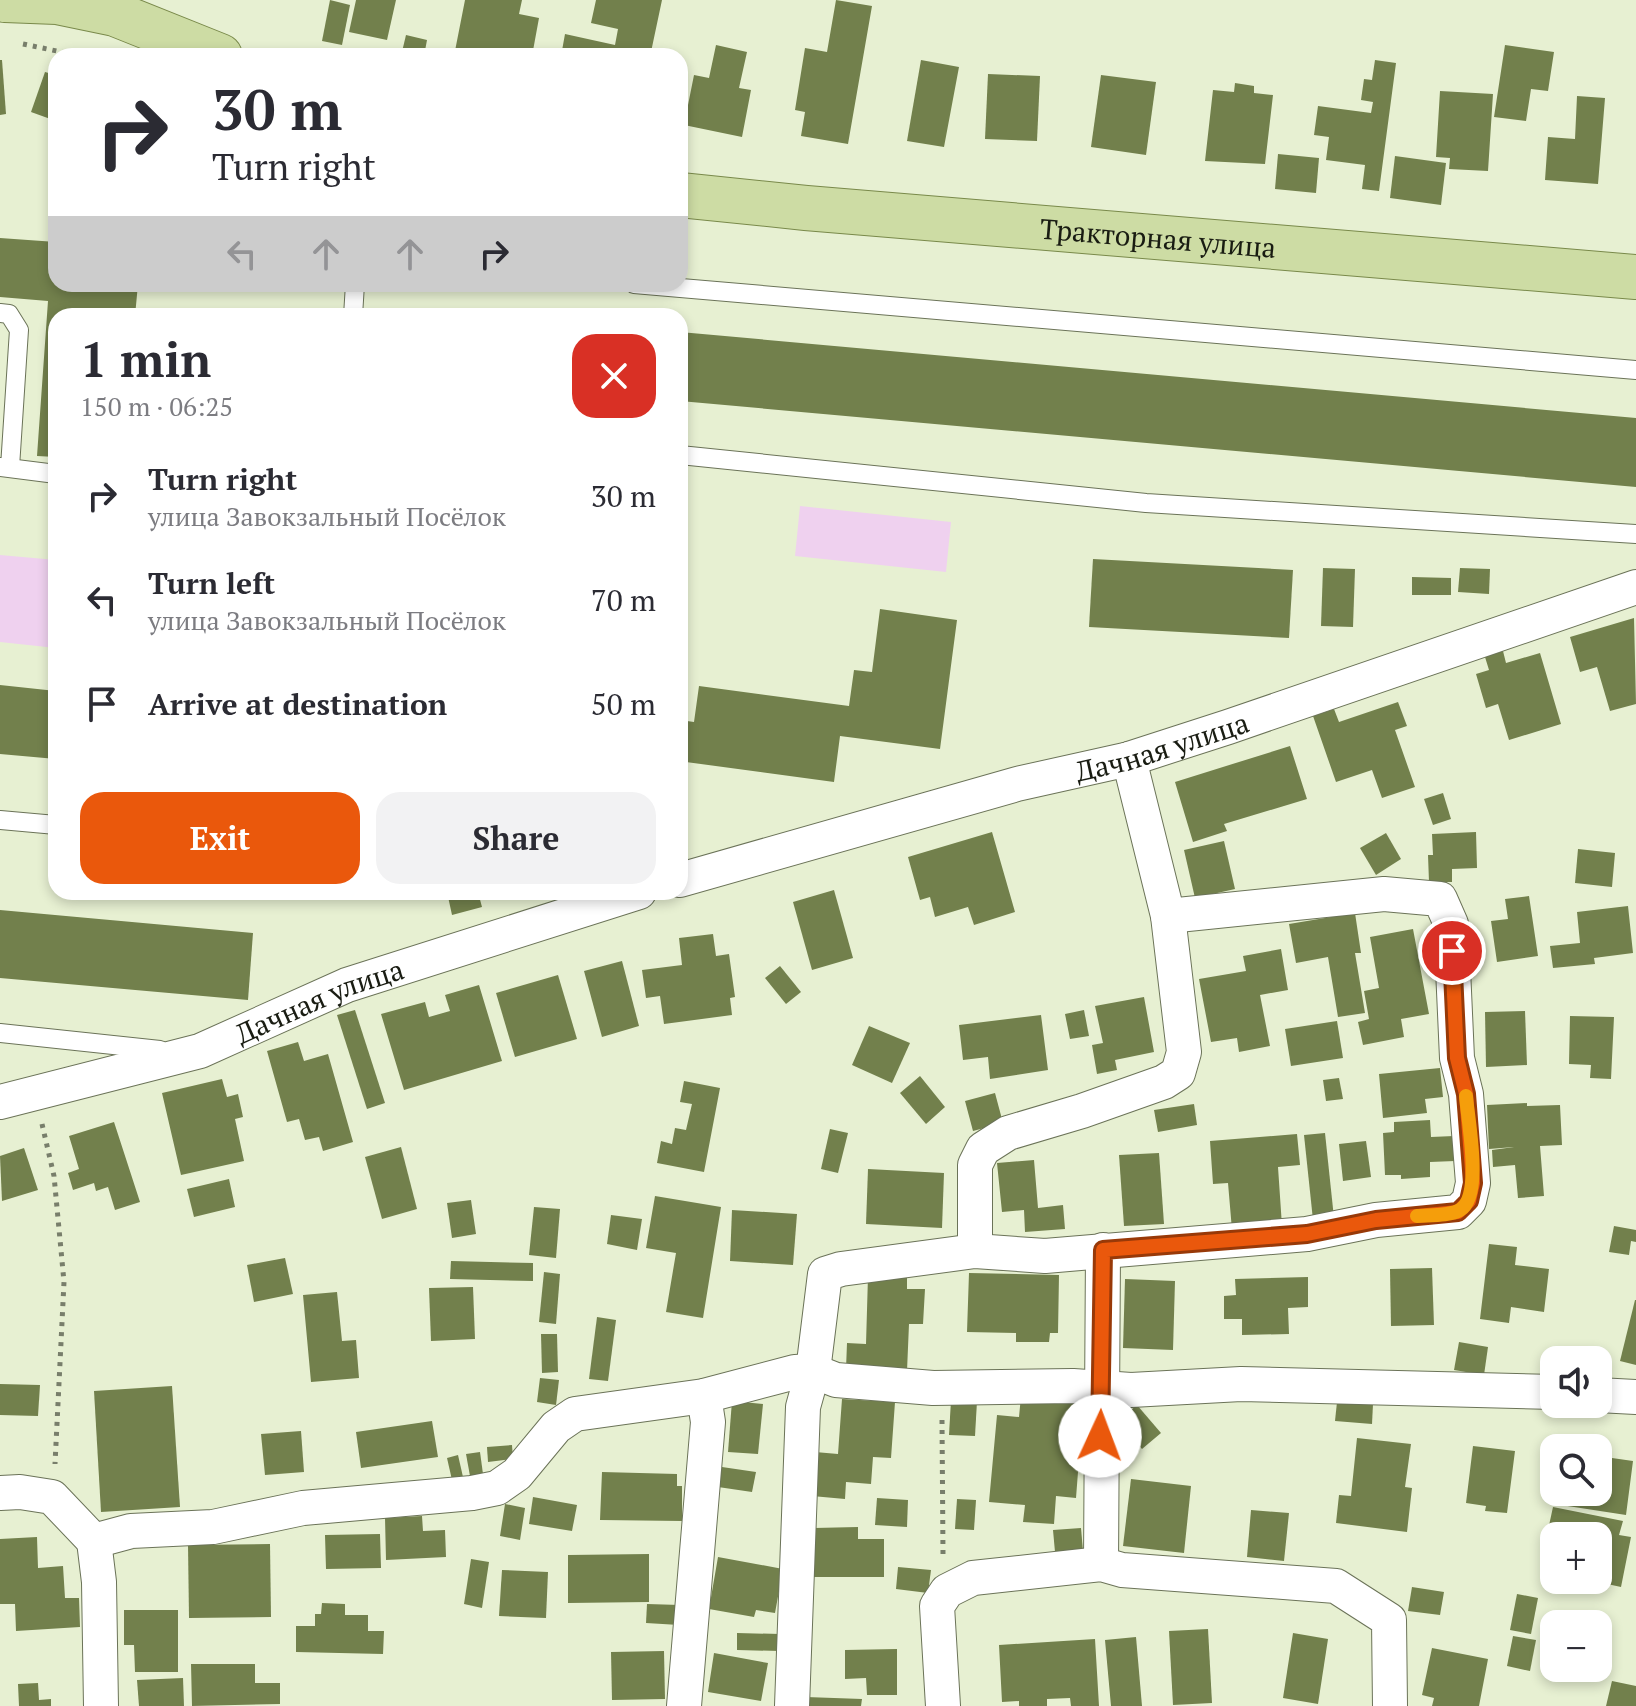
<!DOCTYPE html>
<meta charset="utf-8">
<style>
body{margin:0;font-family:"PT Serif",serif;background:#f2f2f3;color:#2b2b33;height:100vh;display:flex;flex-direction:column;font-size:30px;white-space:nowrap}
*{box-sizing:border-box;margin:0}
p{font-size:26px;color:#7c7c81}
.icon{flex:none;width:44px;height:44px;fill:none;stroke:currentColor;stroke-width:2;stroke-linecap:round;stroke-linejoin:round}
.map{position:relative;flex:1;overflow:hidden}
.details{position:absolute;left:48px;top:308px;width:640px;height:592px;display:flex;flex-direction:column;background:#fff;border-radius:24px;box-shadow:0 4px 12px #0003}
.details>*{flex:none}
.hud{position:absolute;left:48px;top:48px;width:640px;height:244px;border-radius:24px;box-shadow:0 4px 12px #0003;background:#fff;color:#2b2b33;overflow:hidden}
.fabs{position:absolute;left:1540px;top:1346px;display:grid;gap:16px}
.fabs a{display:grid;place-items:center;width:72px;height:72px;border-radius:16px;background:#fff;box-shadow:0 4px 12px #0003;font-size:40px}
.pin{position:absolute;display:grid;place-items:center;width:68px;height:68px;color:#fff;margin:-34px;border:4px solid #fff;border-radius:50%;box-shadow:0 2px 8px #0007}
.me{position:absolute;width:88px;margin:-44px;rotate:2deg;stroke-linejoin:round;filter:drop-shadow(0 0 6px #0008)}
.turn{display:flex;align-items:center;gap:28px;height:168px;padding:0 32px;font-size:36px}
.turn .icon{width:104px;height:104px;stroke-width:2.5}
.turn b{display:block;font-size:56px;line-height:68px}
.lanes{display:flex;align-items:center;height:76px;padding:0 32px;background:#0003;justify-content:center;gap:40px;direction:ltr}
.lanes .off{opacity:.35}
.round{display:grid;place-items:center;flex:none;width:84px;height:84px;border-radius:24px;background:#f2f2f3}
.headline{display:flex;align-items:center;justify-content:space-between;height:136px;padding:0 32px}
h1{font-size:48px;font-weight:800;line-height:60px}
.action{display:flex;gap:16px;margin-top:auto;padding:16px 32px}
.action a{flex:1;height:92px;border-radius:24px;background:#ea580c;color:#fff;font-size:32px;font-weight:800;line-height:92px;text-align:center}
.action a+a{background:#f2f2f3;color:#2b2b33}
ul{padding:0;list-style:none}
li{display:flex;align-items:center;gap:24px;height:104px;padding:0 32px}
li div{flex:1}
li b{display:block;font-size:30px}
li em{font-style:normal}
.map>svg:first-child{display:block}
.green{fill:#efd1ef}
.building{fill:#72804c}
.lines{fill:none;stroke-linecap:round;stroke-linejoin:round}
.lane-casing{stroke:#6b7358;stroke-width:20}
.street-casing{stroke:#6b7358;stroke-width:36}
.primary-casing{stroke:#79894a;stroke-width:46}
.path{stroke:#787e6b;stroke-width:5;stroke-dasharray:4 6;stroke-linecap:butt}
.lane{stroke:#fff;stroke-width:18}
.street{stroke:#fff;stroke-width:34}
.primary{stroke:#cddca4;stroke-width:44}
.route-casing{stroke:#983908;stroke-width:20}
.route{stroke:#ea580c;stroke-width:14}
.slow{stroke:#f59e0b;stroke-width:14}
.labels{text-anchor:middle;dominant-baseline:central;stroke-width:7;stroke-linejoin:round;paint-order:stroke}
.street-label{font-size:28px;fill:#191c12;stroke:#fff}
</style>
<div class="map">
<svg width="1636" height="1706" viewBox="0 0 1636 1706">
<rect width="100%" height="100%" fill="#e7f0d2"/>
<g class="green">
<polygon points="800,506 951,522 946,572 795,556"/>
<polygon points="0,555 56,560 56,648 0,642"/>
</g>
<g class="building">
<polygon points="330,0 350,5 342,45 322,41"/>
<polygon points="356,0 396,0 387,40 349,32"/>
<polygon points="465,0 522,0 519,14 539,18 532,56 454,56"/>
<polygon points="596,0 662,0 651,52 639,50 638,56 561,56 565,34 615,45 618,29 591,23"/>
<polygon points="836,0 872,6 848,144 801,136 805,112 795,110 805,48 827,52"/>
<polygon points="406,35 427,40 424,56 401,56"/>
<polygon points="716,45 747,52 739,88 751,90 742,137 684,125 694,75 709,78"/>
<polygon points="1505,45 1554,52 1548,91 1531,89 1526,121 1494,117"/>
<polygon points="0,60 2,60 6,114 0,115"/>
<polygon points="921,60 959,67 944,147 907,141"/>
<polygon points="1375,60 1396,63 1379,191 1362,189 1365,165 1326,160 1329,137 1314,135 1318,106 1371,113 1373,102 1361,100 1364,79 1372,80"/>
<polygon points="45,72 56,75 56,121 31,112"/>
<polygon points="988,74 1040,76 1037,141 985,139"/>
<polygon points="1101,75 1156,82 1146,155 1091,147"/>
<polygon points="1235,83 1254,86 1254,93 1273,95 1265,164 1205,161 1213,90 1234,92"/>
<polygon points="1440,91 1493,94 1488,171 1449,169 1450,158 1436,157"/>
<polygon points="1577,96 1605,98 1598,184 1545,180 1548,137 1575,139"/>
<polygon points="1278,154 1319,158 1316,193 1275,189"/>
<polygon points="1395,156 1446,163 1441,205 1390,198"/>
<polygon points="0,238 56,242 56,284 138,284 135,316 56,316 56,457 37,456 48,301 0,297"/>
<polygon points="680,332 1636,418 1636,487 680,401"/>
<polygon points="1093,559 1293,570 1289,638 1089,627"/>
<polygon points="1323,568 1355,569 1353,627 1321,626"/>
<polygon points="1460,568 1490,569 1489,594 1458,592"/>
<polygon points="1412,577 1451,578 1451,595 1412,595"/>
<polygon points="880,609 957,620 940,749 840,736 834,782 686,762 680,793 680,720 694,722 699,686 849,706 854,670 872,672"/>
<polygon points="1634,618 1636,704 1610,711 1597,667 1580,672 1570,637"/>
<polygon points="1503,651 1506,663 1540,653 1561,724 1509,740 1498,704 1486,708 1476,674 1489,670 1485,657"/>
<polygon points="0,685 56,691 56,759 0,754"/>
<polygon points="1398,702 1407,726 1395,730 1415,787 1382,798 1372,770 1336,782 1313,716 1334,709 1339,722"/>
<polygon points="1290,746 1307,799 1224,824 1227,831 1193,842 1175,782"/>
<polygon points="1443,793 1451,819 1433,825 1424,799"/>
<polygon points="992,832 1015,912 974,925 968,907 935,917 930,897 920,900 908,857"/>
<polygon points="1476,832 1477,868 1452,869 1452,882 1429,882 1428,855 1433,855 1432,834"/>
<polygon points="1386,833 1401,859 1376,875 1360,848"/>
<polygon points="1224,841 1235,889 1195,898 1184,850"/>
<polygon points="1578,849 1615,853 1612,887 1575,883"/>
<polygon points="834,890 853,958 812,970 793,902"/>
<polygon points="447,892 478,892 482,907 452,915"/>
<polygon points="1529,896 1538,956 1497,962 1491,921 1508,919 1505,899"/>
<polygon points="1628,906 1633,953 1594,958 1595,964 1553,968 1550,946 1580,943 1577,912"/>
<polygon points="0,910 253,933 248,1000 0,978"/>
<polygon points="1355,913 1361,953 1355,953 1365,1013 1338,1017 1328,957 1296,963 1289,924"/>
<polygon points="1413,929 1429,1014 1401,1019 1404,1037 1363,1045 1358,1022 1369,1019 1364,991 1379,988 1370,937"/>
<polygon points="713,934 716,956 729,954 735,997 730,998 732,1015 664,1024 660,996 646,998 642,970 682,965 679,938"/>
<polygon points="1281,949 1288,990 1260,995 1270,1046 1239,1052 1237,1038 1211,1042 1199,979 1246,971 1243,956"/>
<polygon points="622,961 639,1026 602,1037 584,971"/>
<polygon points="780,966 801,992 786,1004 765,978"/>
<polygon points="558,975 577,1039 515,1057 496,993"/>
<polygon points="479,985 502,1061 404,1090 381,1014 425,1002 429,1017 450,1011 445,995"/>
<polygon points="1144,997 1154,1052 1115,1060 1117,1070 1097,1074 1092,1045 1103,1043 1095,1006"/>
<polygon points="355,1010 385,1103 367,1109 337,1015"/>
<polygon points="1084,1010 1089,1036 1070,1039 1065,1014"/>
<polygon points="1525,1011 1527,1065 1486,1067 1485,1012"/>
<polygon points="1041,1015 1048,1070 990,1079 988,1057 963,1060 959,1025"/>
<polygon points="1570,1016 1614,1017 1611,1079 1590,1078 1591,1065 1569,1064"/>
<polygon points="1337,1021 1343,1058 1291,1066 1285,1029"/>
<polygon points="869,1026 910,1043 892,1083 852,1065"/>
<polygon points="298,1042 304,1061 328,1054 353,1142 323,1151 319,1137 305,1140 299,1119 287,1122 267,1051"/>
<polygon points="1440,1068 1443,1097 1425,1099 1427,1113 1383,1118 1379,1074"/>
<polygon points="920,1076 945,1107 926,1124 900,1093"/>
<polygon points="1339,1078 1343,1099 1326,1101 1323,1080"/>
<polygon points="222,1079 227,1097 238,1094 243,1117 235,1119 244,1161 181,1175 162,1093"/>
<polygon points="684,1081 720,1088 704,1172 657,1163 661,1141 672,1144 675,1128 686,1130 692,1104 680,1102"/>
<polygon points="995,1093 1003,1123 973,1131 965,1101"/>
<polygon points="1527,1103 1527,1106 1560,1105 1562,1145 1540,1146 1544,1196 1518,1198 1515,1165 1493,1167 1492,1150 1514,1147 1489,1149 1487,1105"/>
<polygon points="1194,1104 1197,1125 1158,1132 1154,1110"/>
<polygon points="1430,1120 1431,1137 1454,1136 1455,1161 1430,1162 1430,1177 1401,1179 1401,1175 1385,1175 1383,1133 1394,1132 1394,1122"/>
<polygon points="114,1122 140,1202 115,1210 108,1187 96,1191 94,1183 73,1190 68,1173 79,1169 69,1136"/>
<polygon points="830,1129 848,1133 838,1173 821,1169"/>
<polygon points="1325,1133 1334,1218 1313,1220 1304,1135"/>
<polygon points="1297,1134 1300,1165 1278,1167 1282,1226 1232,1230 1228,1183 1213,1184 1210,1141"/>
<polygon points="1366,1141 1371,1177 1343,1181 1339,1144"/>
<polygon points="401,1147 417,1209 382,1219 365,1157"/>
<polygon points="24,1148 38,1190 2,1201 0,1156"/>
<polygon points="1159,1153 1164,1224 1124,1226 1119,1155"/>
<polygon points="1034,1160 1038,1208 1063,1205 1065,1229 1025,1232 1024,1210 1002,1212 997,1163"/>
<polygon points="868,1169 944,1173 942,1228 866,1224"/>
<polygon points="229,1179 235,1207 194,1217 187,1189"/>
<polygon points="655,1196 721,1207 703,1318 666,1312 676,1253 646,1248"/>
<polygon points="471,1200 476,1234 452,1238 447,1203"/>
<polygon points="534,1207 560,1209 556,1258 529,1255"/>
<polygon points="732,1210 797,1214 793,1265 730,1261"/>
<polygon points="611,1215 642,1219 637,1250 607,1244"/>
<polygon points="1614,1226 1636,1230 1636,1242 1631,1241 1629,1255 1609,1252"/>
<polygon points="1489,1244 1517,1247 1515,1265 1549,1269 1544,1312 1511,1307 1509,1323 1480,1319"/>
<polygon points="285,1258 293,1294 254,1302 247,1265"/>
<polygon points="451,1261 533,1263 533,1281 450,1279"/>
<polygon points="1432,1268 1434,1325 1391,1326 1390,1269"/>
<polygon points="544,1272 560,1274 556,1324 539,1322"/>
<polygon points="969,1273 1059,1275 1058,1333 1050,1333 1049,1342 1016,1342 1016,1333 967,1332"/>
<polygon points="868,1276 907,1278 907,1289 925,1289 923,1324 909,1324 907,1371 846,1369 847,1343 866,1344"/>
<polygon points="1308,1277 1308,1307 1288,1308 1289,1334 1242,1335 1242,1319 1224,1319 1224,1296 1236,1295 1235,1279"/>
<polygon points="1125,1279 1175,1281 1173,1350 1123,1348"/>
<polygon points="473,1287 475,1339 431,1341 429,1288"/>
<polygon points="337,1292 342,1341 356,1340 359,1378 311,1382 303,1295"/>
<polygon points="1635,1300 1636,1300 1636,1365 1620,1361"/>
<polygon points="597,1317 616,1320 608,1381 589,1379"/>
<polygon points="541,1334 557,1334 558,1372 542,1373"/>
<polygon points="1459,1342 1488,1347 1484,1375 1454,1370"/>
<polygon points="540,1378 559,1380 556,1405 537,1402"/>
<polygon points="0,1384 40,1385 38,1416 0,1415"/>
<polygon points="172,1386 180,1507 101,1512 94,1391"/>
<polygon points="1021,1396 1076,1401 1074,1416 1090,1418 1087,1459 1079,1459 1076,1498 1056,1496 1054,1524 1023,1522 1025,1505 989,1502 997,1415 1019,1417"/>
<polygon points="842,1399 895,1402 891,1458 873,1457 871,1484 846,1482 845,1499 812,1496 815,1452 838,1454"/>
<polygon points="951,1400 977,1401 975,1436 949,1435"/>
<polygon points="732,1401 763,1404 758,1454 728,1452"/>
<polygon points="1337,1402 1373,1404 1372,1424 1335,1421"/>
<polygon points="1137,1405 1161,1433 1142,1449 1118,1421"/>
<polygon points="432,1421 438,1457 361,1468 356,1432"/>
<polygon points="301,1431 304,1472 265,1475 261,1434"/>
<polygon points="1357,1438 1411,1444 1405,1487 1412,1488 1407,1532 1336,1523 1339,1495 1351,1496"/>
<polygon points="512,1445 513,1459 488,1462 487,1447"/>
<polygon points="1473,1446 1515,1451 1507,1513 1485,1511 1486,1506 1466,1503"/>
<polygon points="480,1452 483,1474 470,1476 466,1454"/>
<polygon points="458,1455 463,1477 452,1480 447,1458"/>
<polygon points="1598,1456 1633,1461 1626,1515 1548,1503 1552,1475 1554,1492 1598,1492"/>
<polygon points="722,1467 756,1472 752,1492 718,1487"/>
<polygon points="602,1472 677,1474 677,1486 682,1486 682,1521 600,1520"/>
<polygon points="1131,1479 1191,1486 1184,1553 1123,1546"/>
<polygon points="533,1497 577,1505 572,1531 529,1524"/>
<polygon points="877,1498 908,1500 907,1527 875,1525"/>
<polygon points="957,1499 976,1500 974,1530 955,1529"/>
<polygon points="505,1504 525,1508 520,1540 500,1536"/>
<polygon points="1553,1507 1623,1521 1619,1535 1631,1537 1621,1587 1598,1582 1598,1536 1578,1536 1548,1530"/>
<polygon points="1251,1510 1289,1513 1284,1561 1247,1557"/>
<polygon points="422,1516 423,1531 445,1530 446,1557 386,1560 385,1518"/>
<polygon points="858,1527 858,1539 884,1539 884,1577 814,1577 814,1528"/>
<polygon points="1081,1528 1083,1551 1055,1552 1053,1530"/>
<polygon points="380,1534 381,1568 326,1569 325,1535"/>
<polygon points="37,1537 38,1568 63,1566 65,1598 79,1598 80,1627 16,1631 15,1604 0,1604 0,1539"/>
<polygon points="270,1544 271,1617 189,1618 188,1545"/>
<polygon points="649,1554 649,1602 568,1603 568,1555"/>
<polygon points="718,1557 783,1569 775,1613 756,1610 754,1617 709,1609"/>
<polygon points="471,1559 489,1562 482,1608 464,1604"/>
<polygon points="898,1567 931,1570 928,1593 896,1589"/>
<polygon points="502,1570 548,1572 546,1618 499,1616"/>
<polygon points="1412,1587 1444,1592 1440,1615 1408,1611"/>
<polygon points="1517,1594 1538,1598 1531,1634 1510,1630"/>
<polygon points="322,1603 345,1604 345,1615 368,1615 368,1631 384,1631 383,1654 296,1652 296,1626 315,1626 315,1614 321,1614"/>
<polygon points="647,1604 680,1605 679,1625 646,1623"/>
<polygon points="124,1610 178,1610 178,1672 135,1672 134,1645 124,1645"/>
<polygon points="1584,1616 1607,1621 1602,1647 1598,1647 1598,1624 1583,1624"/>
<polygon points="1208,1629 1212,1703 1173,1705 1169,1631"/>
<polygon points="737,1633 780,1634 780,1651 737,1650"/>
<polygon points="1293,1633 1328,1639 1318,1704 1283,1698"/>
<polygon points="1513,1636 1536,1640 1530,1671 1507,1666"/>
<polygon points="1136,1637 1142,1706 1111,1706 1105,1640"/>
<polygon points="1095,1639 1099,1706 1071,1706 1070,1698 1047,1699 1047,1706 1019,1706 1019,1701 1002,1702 999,1645"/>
<polygon points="1432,1648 1488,1659 1479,1706 1432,1706 1434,1698 1422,1695"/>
<polygon points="897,1649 897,1695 867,1695 866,1678 845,1679 845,1650"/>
<polygon points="664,1651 665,1699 612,1700 611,1652"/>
<polygon points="714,1653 768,1663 761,1701 708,1692"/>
<polygon points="191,1664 255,1664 255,1683 280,1683 280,1704 192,1706"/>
<polygon points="183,1678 184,1706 139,1706 137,1680"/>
<polygon points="1612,1681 1636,1686 1636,1706 1606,1706"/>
<polygon points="38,1683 39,1700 51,1699 51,1706 19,1706 18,1684"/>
<polygon points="806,1697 862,1699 861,1706 805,1706"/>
</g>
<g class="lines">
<g class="lane-casing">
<g id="lane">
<polyline points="634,284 1636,370"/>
<polyline points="0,313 9,314 19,330 10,467"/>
<polyline points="353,316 355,284"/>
<polyline points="680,455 1146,503 1636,534"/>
<polyline points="0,467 56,474"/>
<polyline points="0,820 56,825"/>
<polyline points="0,1033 160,1050"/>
</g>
</g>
<g class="street-casing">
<g id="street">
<path id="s1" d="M680,880L1017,784L1129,759L1228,727L1636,587"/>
<path id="s2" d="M0,1102L200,1051L347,985L639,892"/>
<polyline points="975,1251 975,1165 983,1149 1008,1133 1082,1111 1164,1082 1178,1073 1184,1052 1168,916 1129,759"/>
<polyline points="1598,1395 1636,1397"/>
<polyline points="0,1493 20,1492 52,1497 94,1541"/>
<polyline points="94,1541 131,1531 213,1527 303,1508 472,1493 497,1488 517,1474 556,1427 575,1414 704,1396 795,1372 813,1371 836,1380 933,1388 1073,1386 1131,1390 1241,1384 1554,1392"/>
<polyline points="94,1541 99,1582 101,1706"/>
<polyline points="1101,1564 1103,1250"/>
<polyline points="684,1706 708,1422 704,1396"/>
<polyline points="792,1706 803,1407 813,1371 825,1274 841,1269 975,1251 1045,1256 1307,1234 1376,1220 1458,1212 1469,1201 1473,1183 1466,1094 1457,1058 1451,924 1440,899 1384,894 1168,916"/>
<polyline points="943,1706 937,1606 947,1591 973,1578 1101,1564 1122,1570 1336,1586 1389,1620 1390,1706"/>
</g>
</g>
<g class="primary-casing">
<g id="primary">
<polyline points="5,0 57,2 115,14 220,56"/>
<path id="s3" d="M680,195L806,208L1636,277"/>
</g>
</g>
<g class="path">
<polyline points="23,44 81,56"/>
<polyline points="42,1124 54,1176 64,1282 55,1464"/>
<polyline points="942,1420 943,1554"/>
</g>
<use href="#lane" class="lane"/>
<use href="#street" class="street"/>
<use href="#primary" class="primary"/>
</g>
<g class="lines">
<g class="route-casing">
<polyline id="route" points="1100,1436 1103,1250 1307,1234 1376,1220 1458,1212 1469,1201 1473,1183 1466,1094 1457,1058 1452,951"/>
</g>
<use href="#route" class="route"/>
<path class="slow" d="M1417,1216C1429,1215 1450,1216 1460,1210C1483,1196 1468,1122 1466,1096"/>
</g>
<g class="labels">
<g class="street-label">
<text stroke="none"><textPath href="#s3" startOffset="480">Тракторная улица</textPath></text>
<text stroke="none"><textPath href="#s1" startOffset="500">Дачная улица</textPath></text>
<text stroke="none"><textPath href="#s2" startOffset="336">Дачная улица</textPath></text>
</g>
</g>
</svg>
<div class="fabs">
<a><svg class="icon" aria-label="sound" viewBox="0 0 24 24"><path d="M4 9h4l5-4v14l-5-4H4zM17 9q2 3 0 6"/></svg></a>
<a><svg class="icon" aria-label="search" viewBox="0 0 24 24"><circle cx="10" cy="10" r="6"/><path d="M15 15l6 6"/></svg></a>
<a>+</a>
<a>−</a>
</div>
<div class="pin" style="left:1452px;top:951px;background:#d93025"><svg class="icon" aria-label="arrive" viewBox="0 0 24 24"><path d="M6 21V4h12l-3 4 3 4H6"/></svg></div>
<svg class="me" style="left:1100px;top:1436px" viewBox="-20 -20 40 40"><circle r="19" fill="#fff"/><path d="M0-13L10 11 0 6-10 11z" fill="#ea580c"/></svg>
<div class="hud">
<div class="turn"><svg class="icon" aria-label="right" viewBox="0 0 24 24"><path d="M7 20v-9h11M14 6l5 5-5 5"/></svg><div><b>30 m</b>Turn right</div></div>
<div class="lanes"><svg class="icon off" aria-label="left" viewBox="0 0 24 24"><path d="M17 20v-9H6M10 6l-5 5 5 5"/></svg><svg class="icon off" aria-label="ahead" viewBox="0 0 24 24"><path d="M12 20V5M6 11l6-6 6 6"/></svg><svg class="icon off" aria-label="ahead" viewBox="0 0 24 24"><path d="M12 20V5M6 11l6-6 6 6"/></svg><svg class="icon" aria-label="right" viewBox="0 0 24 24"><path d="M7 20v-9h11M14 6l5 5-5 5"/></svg></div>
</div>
<section class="details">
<div class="headline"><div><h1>1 min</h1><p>150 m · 06:25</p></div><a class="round" style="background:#d93025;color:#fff"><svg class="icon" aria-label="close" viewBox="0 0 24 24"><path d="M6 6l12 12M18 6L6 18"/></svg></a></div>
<ul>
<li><svg class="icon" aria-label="right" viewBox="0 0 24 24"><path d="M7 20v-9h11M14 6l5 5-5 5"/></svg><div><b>Turn right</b><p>улица Завокзальный Посёлок</p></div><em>30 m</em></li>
<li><svg class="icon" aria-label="left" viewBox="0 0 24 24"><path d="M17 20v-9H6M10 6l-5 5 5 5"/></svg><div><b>Turn left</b><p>улица Завокзальный Посёлок</p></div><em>70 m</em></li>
<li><svg class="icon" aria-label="arrive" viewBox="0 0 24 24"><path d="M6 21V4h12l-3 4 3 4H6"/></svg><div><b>Arrive at destination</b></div><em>50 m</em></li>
</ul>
<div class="action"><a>Exit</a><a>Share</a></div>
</section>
</div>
